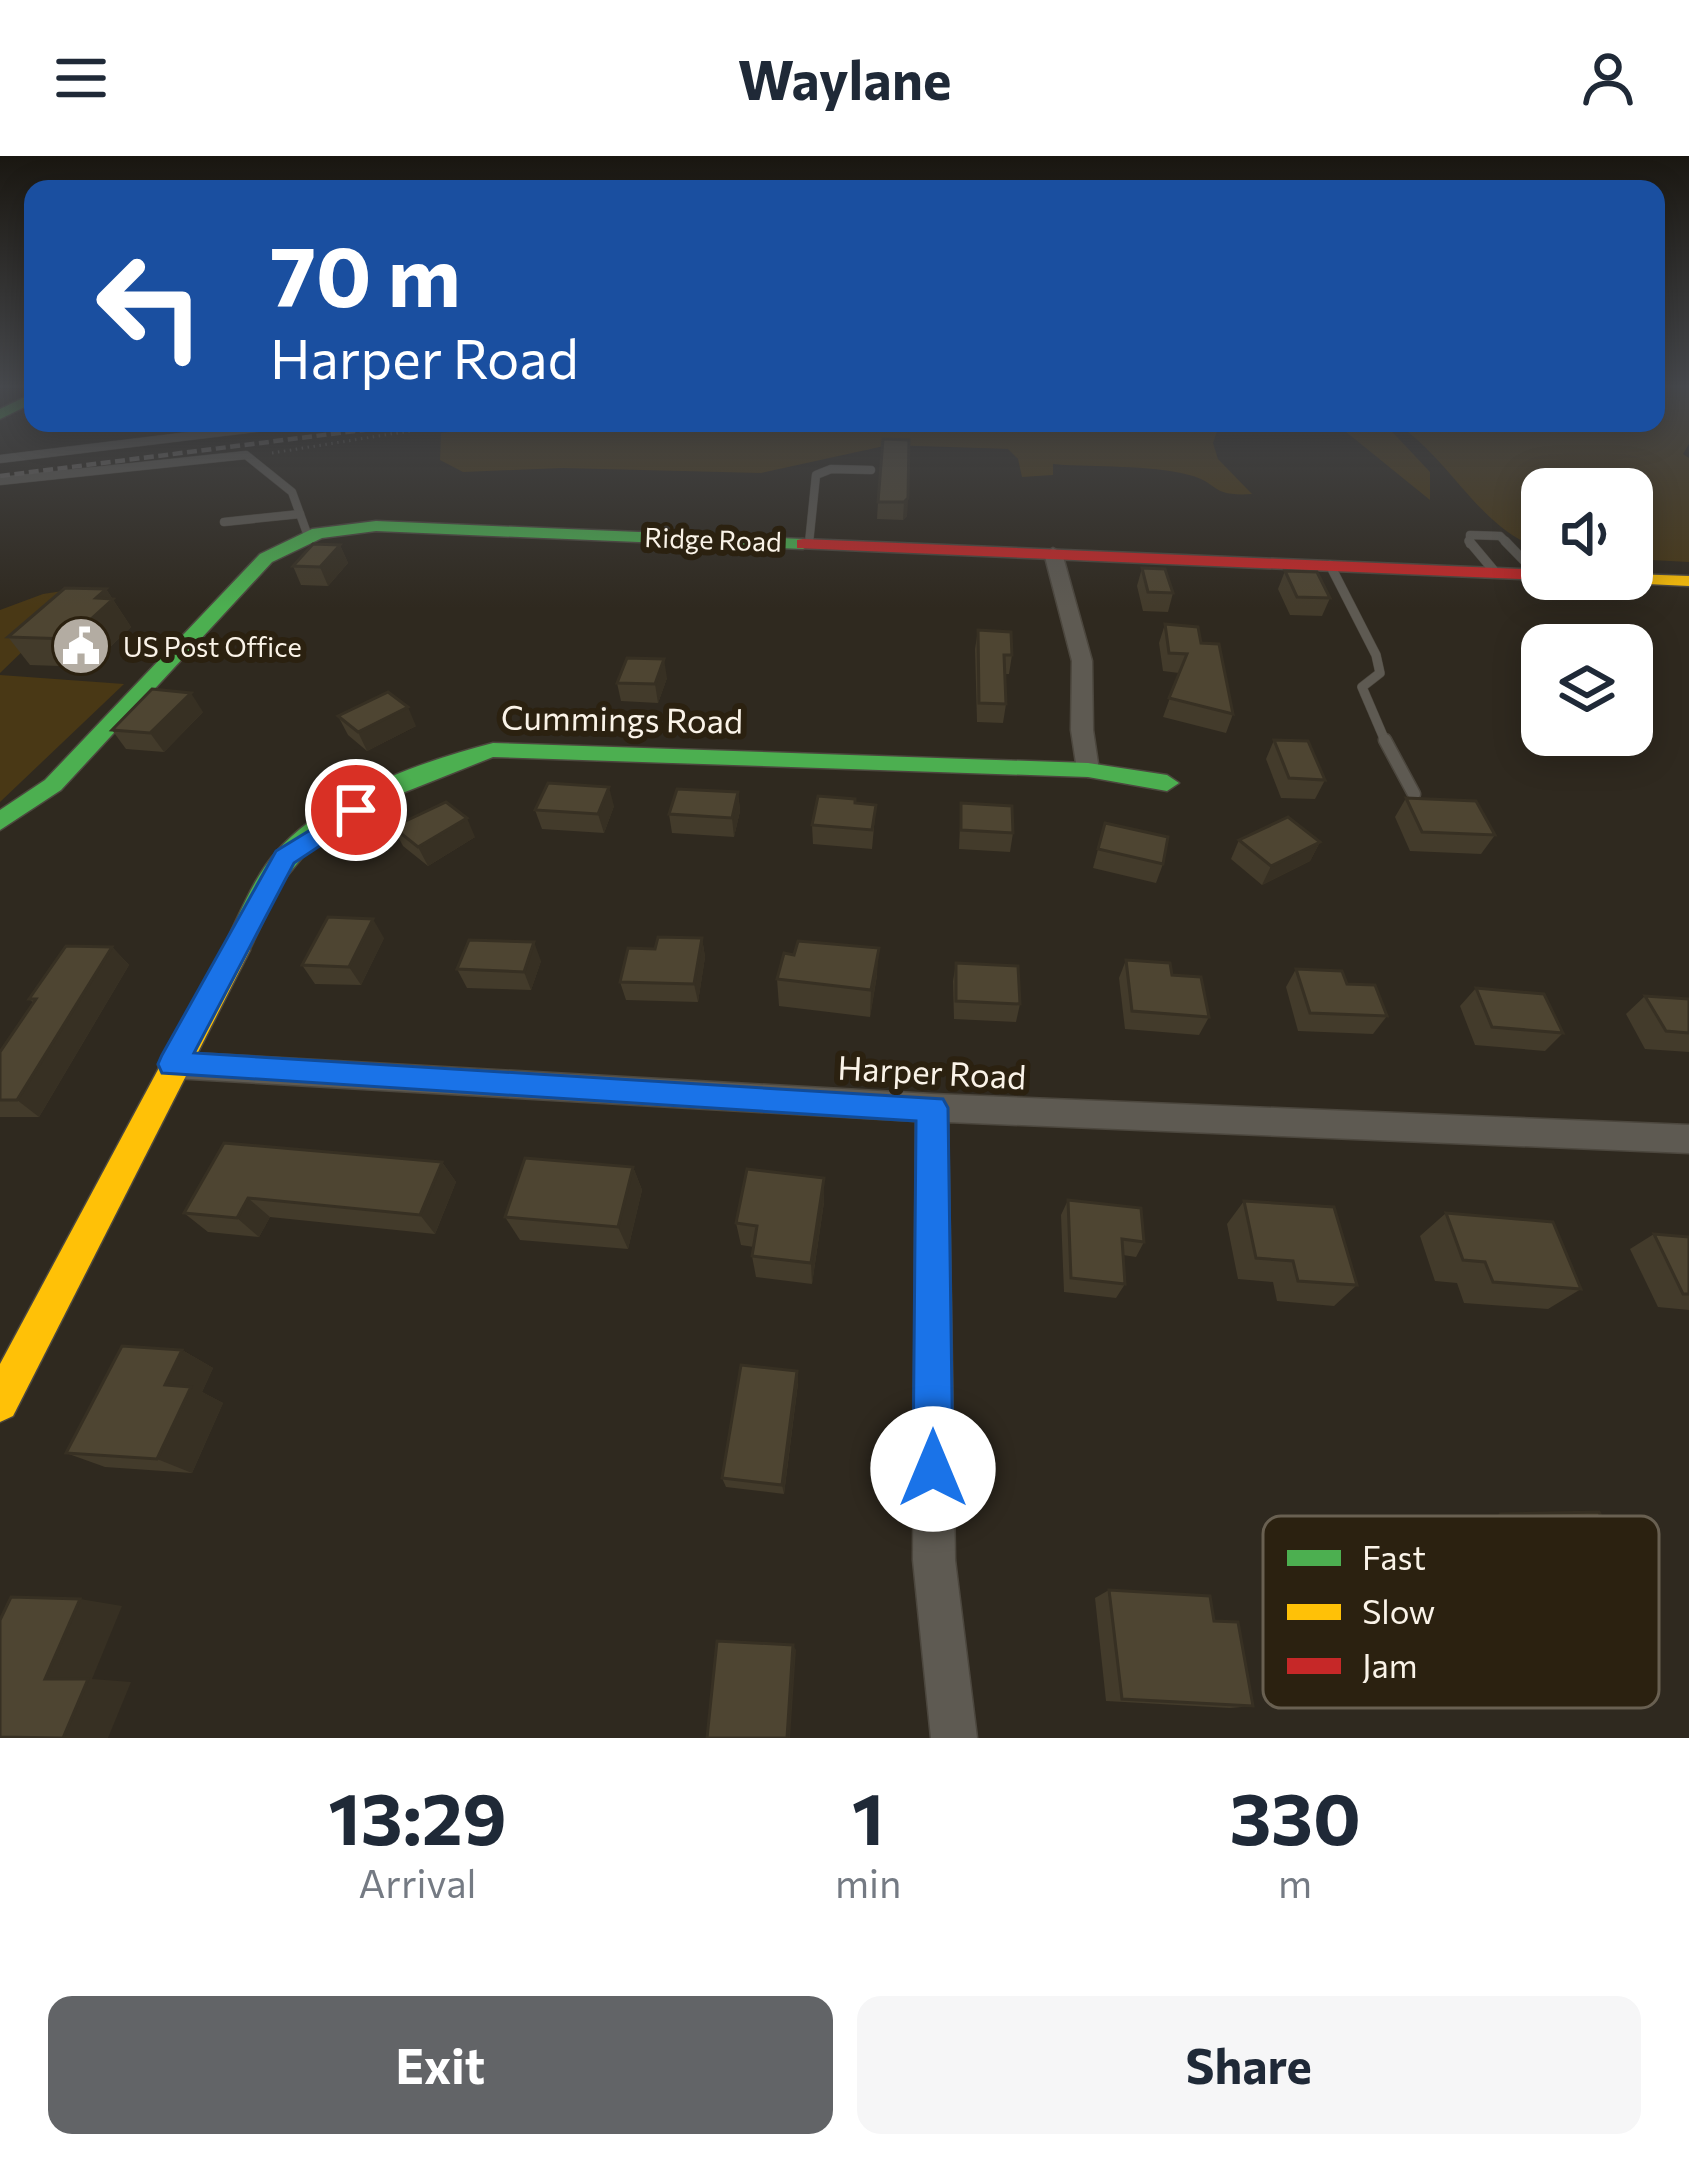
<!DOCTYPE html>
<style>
body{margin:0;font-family:Commissioner,sans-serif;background:#f6f6f7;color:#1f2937;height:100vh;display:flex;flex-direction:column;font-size:45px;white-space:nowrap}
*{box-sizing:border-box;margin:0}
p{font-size:39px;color:#747a83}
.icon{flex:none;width:66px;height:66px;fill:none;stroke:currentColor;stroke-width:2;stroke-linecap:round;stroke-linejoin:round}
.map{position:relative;height:1582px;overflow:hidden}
.side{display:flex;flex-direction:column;background:#fff;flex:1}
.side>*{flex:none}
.top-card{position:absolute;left:24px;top:24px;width:1641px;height:252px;border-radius:24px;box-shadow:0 6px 30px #0003;background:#1a4fa0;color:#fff;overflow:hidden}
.controls{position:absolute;left:1521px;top:312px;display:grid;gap:24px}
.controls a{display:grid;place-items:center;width:132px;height:132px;border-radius:24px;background:#fff;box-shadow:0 6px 30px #0003;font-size:60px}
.pin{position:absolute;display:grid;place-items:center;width:102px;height:102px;color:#fff;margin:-51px;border:6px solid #fff;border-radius:50%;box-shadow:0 3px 12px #0007}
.me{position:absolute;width:132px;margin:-66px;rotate:0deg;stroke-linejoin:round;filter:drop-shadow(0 0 9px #0008)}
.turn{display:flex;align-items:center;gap:42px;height:252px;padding:0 48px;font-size:54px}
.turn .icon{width:156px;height:156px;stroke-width:2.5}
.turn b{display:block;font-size:84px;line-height:102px}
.eta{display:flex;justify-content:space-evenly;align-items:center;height:204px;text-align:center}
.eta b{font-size:72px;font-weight:700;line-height:84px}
.action{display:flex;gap:24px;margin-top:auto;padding:24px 48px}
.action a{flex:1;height:138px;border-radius:24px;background:#626467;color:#fff;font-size:48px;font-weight:700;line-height:138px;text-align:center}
.action a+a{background:#f6f6f7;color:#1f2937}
header{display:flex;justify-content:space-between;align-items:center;height:156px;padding:0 48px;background:#fff;font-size:54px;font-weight:700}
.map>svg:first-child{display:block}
.green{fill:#493815}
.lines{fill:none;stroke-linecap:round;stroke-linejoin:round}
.lane-far2-casing{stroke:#4c473e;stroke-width:9}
.lane-far1-casing{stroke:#4c473e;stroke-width:10}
.lane-casing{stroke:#4c473e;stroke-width:15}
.street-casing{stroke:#4c473e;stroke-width:3}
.fast-casing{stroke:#4c473e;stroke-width:3}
.slow-casing{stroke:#4c473e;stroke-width:3}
.jam-casing{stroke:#4c473e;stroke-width:3}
.path{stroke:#5c5851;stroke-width:3;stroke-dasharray:1.5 4.5;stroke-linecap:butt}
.lane-far2{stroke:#5e5a52;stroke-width:8}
.lane-far1{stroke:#5e5a52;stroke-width:9}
.lane{stroke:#5e5a52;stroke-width:12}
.street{fill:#5e5a52;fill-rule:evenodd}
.fast{fill:#4caf50;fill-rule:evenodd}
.slow{fill:#ffc107;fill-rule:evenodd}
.jam{fill:#c62828;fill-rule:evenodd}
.rail{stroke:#6a655f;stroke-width:4.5;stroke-dasharray:10 4.5;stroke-linecap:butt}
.wall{fill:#433b2b}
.shaded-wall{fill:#373023}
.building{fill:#4e4532;stroke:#373023;stroke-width:3}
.route{fill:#1a73e8;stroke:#114b97;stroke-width:3}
.labels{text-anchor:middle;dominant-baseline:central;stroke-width:12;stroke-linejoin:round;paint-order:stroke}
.far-street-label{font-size:27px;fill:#faf3e8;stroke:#2b2110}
.far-poi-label{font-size:27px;fill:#faf3e8;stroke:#2b2110;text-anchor:start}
.street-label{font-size:33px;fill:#faf3e8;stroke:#2b2110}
.key{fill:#2b2110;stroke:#696051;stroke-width:3}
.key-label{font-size:33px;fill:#faf3e8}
</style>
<header><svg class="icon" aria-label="menu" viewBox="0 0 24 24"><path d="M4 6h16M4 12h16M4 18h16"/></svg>Waylane<svg class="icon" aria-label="person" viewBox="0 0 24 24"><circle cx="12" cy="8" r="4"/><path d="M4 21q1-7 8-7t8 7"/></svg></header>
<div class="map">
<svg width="1689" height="1582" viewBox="0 0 1689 1582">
<rect width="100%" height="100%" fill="#2f291f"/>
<g class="green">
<path d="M1656,231H1689V288L1683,298L1689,302V406L1632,403V333H1542V393C1480,375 1449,300 1395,267H1656Z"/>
<path d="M521,267H1220L1213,287L1218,303L1252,338C1209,341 1219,326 1189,319C1147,308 1097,312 1053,308V319L1022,321L1018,303L1008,293L889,289L761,317L562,312L463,316L440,304L441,277Z"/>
<polygon points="1335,267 1384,267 1430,316 1430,344"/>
<polygon points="89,431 0,517 0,454 43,438"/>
<polygon points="0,519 124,528 0,646"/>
</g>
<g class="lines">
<g class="lane-far2-casing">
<g id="lane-far2">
<polyline points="0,303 296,267"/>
<polyline points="0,325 246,299 292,336 308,380"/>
<polyline points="224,366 300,358"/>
<polyline points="809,387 816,319 831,313 871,314"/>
<polyline points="1470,388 1470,379 1500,380 1508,388"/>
</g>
</g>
<g class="lane-far1-casing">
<g id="lane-far1">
<polyline points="1469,385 1495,416"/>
<polyline points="1505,385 1537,418"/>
<polyline points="1330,409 1376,499 1380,517 1362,531 1386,587"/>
</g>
</g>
<g class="lane-casing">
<polyline id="lane" points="1385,584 1414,638"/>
</g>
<g class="street-casing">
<g id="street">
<polygon points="1053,392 1062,397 1092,505 1093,574 1099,614 1088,621 1077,614 1071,574 1072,505 1044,397"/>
<polygon points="173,896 932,938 1689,969 1689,997 948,966 955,1404 977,1582 931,1582 913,1404 916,965 173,922 162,918 158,909 162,900"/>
</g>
</g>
<g class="fast-casing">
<g id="fast">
<polygon points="33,237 33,247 0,263 0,253"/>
<polygon points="376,365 803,383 812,388 803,393 376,375 322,382 272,406 61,634 0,674 0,654 45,624 260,398 312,373"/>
<path d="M493,587L1088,607L1167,619L1179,627L1167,635L1088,621L493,601L390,642L310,692L282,726L246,801H226L222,794C239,761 252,723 277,695C328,638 420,606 493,587Z"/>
</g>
</g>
<g class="slow-casing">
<g id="slow">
<polygon points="1632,418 1689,420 1689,430 1626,427 1623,423 1632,423"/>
<polygon points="236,784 246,787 250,794 13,1260 0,1266 0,1208 226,787"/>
</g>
</g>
<g class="jam-casing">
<polygon id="jam" points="803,383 1542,414 1542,423 1548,423 1542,424 797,392 797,384"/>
</g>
<polyline class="path" points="272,297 460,267"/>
<use href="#lane-far2" class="lane-far2"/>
<use href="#lane-far1" class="lane-far1"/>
<use href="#lane" class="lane"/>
<use href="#street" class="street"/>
<use href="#fast" class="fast"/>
<use href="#slow" class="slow"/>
<use href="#jam" class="jam"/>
<polyline class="rail" points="0,320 418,267"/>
</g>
<g class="wall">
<polygon points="909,284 907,360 903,364 877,363 878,346"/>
<polygon points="340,389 348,407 328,430 301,429 293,410"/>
<polygon points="1142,412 1173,437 1168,456 1143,455 1137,430"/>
<polygon points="1285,415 1330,442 1322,460 1290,459 1278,433"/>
<polygon points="106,433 131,471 89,511 30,509 8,481"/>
<polygon points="1165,468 1201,487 1233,558 1226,577 1163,561 1179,517 1163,515 1159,487"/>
<polygon points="978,474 1012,499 1009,518 1005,518 1006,548 1003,567 977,566 975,493"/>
<polygon points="667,522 658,547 621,545 617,527"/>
<polygon points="203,556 164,596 126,593 112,574"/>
<polygon points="338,560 416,570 367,595 348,579"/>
<polygon points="1274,584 1325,624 1315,643 1281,642 1266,603"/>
<polygon points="738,636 740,655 734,681 672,677 669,658"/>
<polygon points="1406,642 1495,679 1481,698 1410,695 1395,661"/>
<polygon points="855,647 876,649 872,693 813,688 812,669"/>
<polygon points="961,647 1013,677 1010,696 959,693"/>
<polygon points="614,650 604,677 542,673 535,654"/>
<polygon points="1105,667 1163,708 1156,727 1093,712"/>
<polygon points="393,671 475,681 428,710 403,690"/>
<polygon points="1239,684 1320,686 1310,705 1262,729 1231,703"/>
<polygon points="384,782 361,829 315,828 302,809"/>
<polygon points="702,782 705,801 698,846 626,844 620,826 655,793"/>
<polygon points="112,791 129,809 39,961 0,961 0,896 34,847 29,843"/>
<polygon points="1126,804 1172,819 1209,861 1199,879 1125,873 1119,822"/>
<polygon points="541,805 531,834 467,832 457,813"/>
<polygon points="956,807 1020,848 1016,866 954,863 953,825"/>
<polygon points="1296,813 1347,828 1387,860 1373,878 1298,875 1286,831"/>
<polygon points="877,819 870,861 779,850 777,823"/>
<polygon points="1476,832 1563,877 1545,895 1475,889 1460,850"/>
<polygon points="1645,840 1689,843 1689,896 1645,893 1626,858"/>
<polygon points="224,987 442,1006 456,1026 435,1078 270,1061 259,1081 208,1076 184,1057"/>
<polygon points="633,1011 642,1034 628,1093 520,1084 505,1061"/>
<polygon points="1068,1044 1144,1086 1136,1101 1123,1099 1125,1128 1116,1142 1064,1136 1061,1059"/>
<polygon points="1244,1045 1357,1129 1334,1150 1277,1145 1273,1126 1238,1123 1227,1068"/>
<polygon points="824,1046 812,1128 756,1121 752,1100 754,1091 741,1089 736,1067"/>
<polygon points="1446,1057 1581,1133 1548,1153 1464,1147 1457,1127 1435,1125 1420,1080"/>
<polygon points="1654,1078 1689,1081 1689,1154 1658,1151 1630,1093"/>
<polygon points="182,1194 213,1212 202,1236 223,1247 192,1317 105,1311 66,1297"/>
<polygon points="797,1215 798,1227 784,1338 726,1331 722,1322"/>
<polygon points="1501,1358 1638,1441 1609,1446 1509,1446 1478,1365"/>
<polygon points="1109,1434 1214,1465 1253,1550 1230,1552 1106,1545 1095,1442"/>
<polygon points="1328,1438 1478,1535 1442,1537 1326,1538 1302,1446"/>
</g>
<g class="shaded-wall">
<polygon points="908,342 907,360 903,364 904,346"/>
<polygon points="340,389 348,407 328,430 320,411"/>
<polygon points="106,433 131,471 89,511 69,483 96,442"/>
<polygon points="664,503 667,522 658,547 655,528"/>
<polygon points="191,537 203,556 164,596 150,577"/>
<polygon points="408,551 416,570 367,595 358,576"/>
<polygon points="609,631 614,650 604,677 598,658"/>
<polygon points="738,636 740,655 734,681 732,662"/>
<polygon points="467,662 475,681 428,710 418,691"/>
<polygon points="1320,686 1310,705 1262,729 1271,710"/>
<polygon points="373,763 384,782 361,829 349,811"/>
<polygon points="702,782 705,801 698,846 694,828"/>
<polygon points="534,786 541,805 531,834 524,816"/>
<polygon points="112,791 129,809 39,961 17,944"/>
<polygon points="879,792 877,819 870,861 871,834"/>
<polygon points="442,1006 456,1026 435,1078 420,1059"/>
<polygon points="633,1011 642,1034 628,1093 618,1071"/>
<polygon points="824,1022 824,1046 812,1128 811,1107"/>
<polygon points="248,1042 270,1061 259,1081 237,1062"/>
<polygon points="182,1194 213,1212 202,1236 223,1247 192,1317 157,1303 165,1229"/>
<polygon points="797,1215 798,1227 784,1338 782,1329"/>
<polygon points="80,1443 122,1450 92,1523 131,1526 108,1582 63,1582 45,1523"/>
<polygon points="793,1489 796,1494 790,1582 787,1582"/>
</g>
<g class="building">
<polygon points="883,283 909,284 908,342 904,346 878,346"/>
<polygon points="313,388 340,389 320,411 293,410"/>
<polygon points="1142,412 1165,413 1173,437 1148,436"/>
<polygon points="1285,415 1317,416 1330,442 1297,441"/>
<polygon points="65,432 106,433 96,442 113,443 69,483 8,481"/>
<polygon points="1165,468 1198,471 1201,487 1219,488 1233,558 1169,542 1187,498 1169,497"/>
<polygon points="978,474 1011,476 1012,499 1004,499 1006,548 979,547"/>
<polygon points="627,502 664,503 655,528 617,527"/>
<polygon points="152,533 191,537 150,577 112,574"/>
<polygon points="388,536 408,551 358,576 338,560"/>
<polygon points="1274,584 1308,585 1325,624 1289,622"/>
<polygon points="548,627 609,631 598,658 535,654"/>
<polygon points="677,633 738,636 732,662 669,658"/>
<polygon points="818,640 855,643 855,647 876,649 872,674 812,669"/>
<polygon points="1406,642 1476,645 1495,679 1422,676"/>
<polygon points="446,646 467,662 418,691 393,671"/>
<polygon points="961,647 1012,650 1013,677 961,674"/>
<polygon points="1288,661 1320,686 1271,710 1239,684"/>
<polygon points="1105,667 1168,681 1163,708 1098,693"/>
<polygon points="328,761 373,763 349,811 302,809"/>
<polygon points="658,781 702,782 694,828 620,826 628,792 655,793"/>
<polygon points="469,784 534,786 524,816 457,813"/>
<polygon points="798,785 879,792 871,834 777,823 784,797 794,799"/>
<polygon points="66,790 112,791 17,944 0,944 0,896 36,843 29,843"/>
<polygon points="1126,804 1170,807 1172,819 1201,821 1209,861 1132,855"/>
<polygon points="956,807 1018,810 1020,848 956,845"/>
<polygon points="1296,813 1342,815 1347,828 1375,829 1387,860 1310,857"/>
<polygon points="1476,832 1544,838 1563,877 1492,871"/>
<polygon points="1645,840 1689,843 1689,877 1666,875"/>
<polygon points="224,987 442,1006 420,1059 248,1042 237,1062 184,1057"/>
<polygon points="525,1002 633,1011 618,1071 505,1061"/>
<polygon points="747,1013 824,1022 811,1107 752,1100 757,1070 736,1067"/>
<polygon points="1068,1044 1141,1052 1144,1086 1122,1083 1125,1128 1071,1122"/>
<polygon points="1244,1045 1334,1051 1357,1129 1298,1125 1293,1105 1256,1102"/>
<polygon points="1446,1057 1553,1066 1581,1133 1493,1126 1485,1106 1463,1104"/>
<polygon points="1654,1078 1689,1081 1689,1138 1683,1138"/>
<polygon points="122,1190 182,1194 165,1229 191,1231 157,1303 66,1297"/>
<polygon points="741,1209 797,1215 782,1329 722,1322"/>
<polygon points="1599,1356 1638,1441 1535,1441 1501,1358"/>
<polygon points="1109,1434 1210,1440 1214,1465 1238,1466 1253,1550 1122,1543"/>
<polygon points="11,1441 80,1443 45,1523 88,1523 63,1582 0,1581 0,1464"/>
<polygon points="717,1485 793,1489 787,1582 707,1582"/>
</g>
<linearGradient id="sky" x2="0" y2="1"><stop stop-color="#1a1711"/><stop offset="0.51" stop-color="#47494d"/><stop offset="1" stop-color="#47494d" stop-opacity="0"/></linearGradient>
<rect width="1689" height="452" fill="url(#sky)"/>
<polygon class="route" points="356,646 365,649 365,660 294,707 194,897 943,943 948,952 953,1313 947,1328 933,1333 919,1328 913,1313 916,965 162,917 158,908 162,899 276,695"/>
<defs>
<g id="civic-disc" transform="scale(3)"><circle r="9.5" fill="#b3aca2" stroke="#2b2110"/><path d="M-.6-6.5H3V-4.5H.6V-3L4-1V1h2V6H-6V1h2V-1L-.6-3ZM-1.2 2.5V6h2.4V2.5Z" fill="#fff"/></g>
</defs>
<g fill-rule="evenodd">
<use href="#civic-disc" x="81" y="490"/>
</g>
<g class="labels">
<g class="far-street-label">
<text transform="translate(713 383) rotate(2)">Ridge Road</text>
</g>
<g class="far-poi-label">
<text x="123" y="490">US Post Office</text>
</g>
<g class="street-label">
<text transform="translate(622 562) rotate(1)">Cummings Road</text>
<text transform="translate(932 915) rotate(3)">Harper Road</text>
</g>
</g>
<rect x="1263" y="1360" width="396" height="192" rx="18" class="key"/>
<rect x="1287" y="1394" width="54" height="16" fill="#4caf50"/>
<rect x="1287" y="1448" width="54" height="16" fill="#ffc107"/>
<rect x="1287" y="1502" width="54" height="16" fill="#c62828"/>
<g class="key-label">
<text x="1362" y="1414">Fast</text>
<text x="1362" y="1468">Slow</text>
<text x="1362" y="1522">Jam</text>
</g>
</svg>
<div class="controls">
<a><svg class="icon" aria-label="sound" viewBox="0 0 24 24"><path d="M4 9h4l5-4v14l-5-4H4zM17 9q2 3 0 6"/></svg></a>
<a><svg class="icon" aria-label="layers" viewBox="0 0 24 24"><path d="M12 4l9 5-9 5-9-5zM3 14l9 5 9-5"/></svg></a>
</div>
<div class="pin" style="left:356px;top:654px;background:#d93025"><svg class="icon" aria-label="arrive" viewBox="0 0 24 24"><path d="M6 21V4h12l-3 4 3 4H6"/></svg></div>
<svg class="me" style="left:933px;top:1313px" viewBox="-20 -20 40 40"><circle r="19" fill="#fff"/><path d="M0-13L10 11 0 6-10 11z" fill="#1a73e8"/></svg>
<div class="top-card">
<div class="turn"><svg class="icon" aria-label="left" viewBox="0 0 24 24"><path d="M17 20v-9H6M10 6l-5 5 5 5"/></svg><div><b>70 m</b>Harper Road</div></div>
</div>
</div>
<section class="side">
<div class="eta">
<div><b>13:29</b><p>Arrival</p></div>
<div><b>1</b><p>min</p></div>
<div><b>330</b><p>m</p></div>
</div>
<div class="action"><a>Exit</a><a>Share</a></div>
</section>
